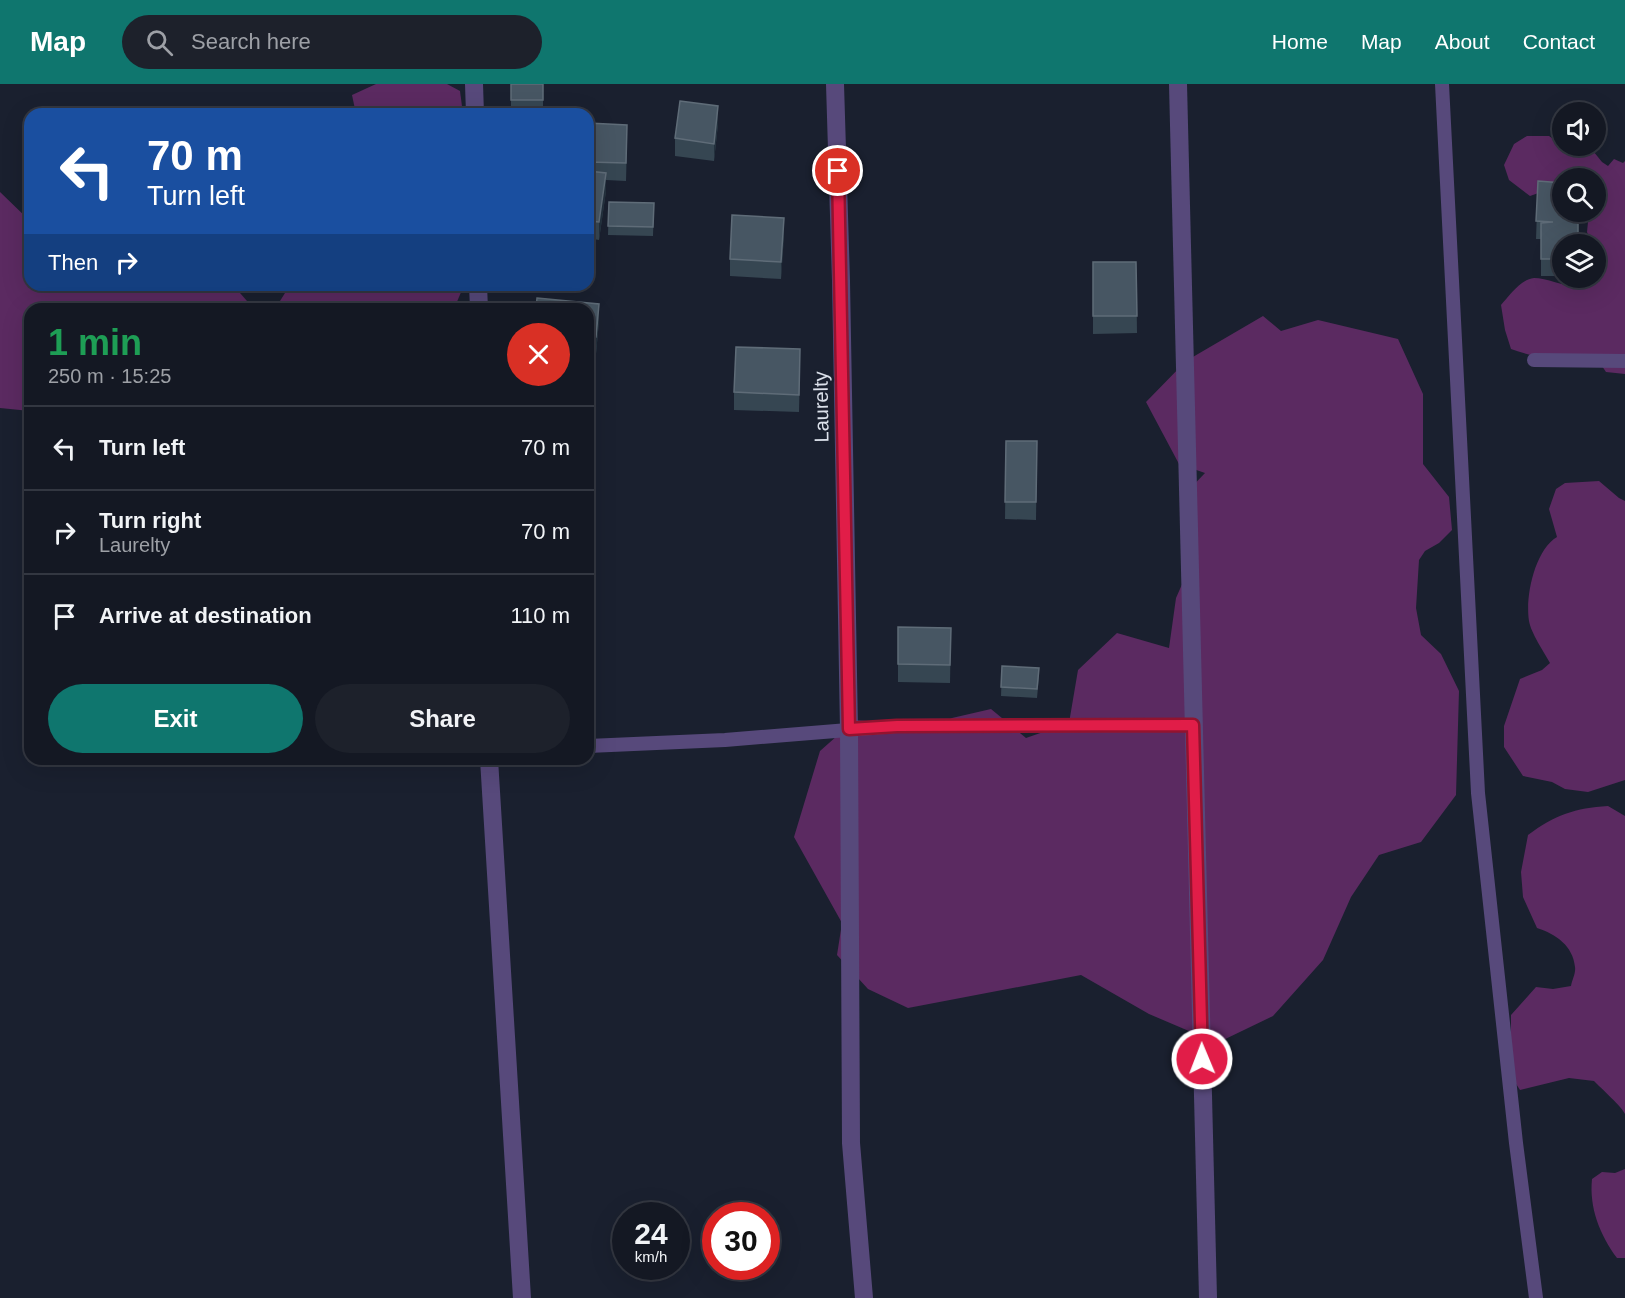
<!DOCTYPE html>
<meta charset="utf-8">
<style>
body{margin:0;font-family:Helvetica,sans-serif;background:#1d212b;color:#f1f3f6;height:100vh;display:flex;flex-direction:column;font-size:22px;white-space:nowrap}
*{box-sizing:border-box;margin:0}
p{font-size:20px;color:#9da0a6}
.icon{flex:none;width:33px;height:33px;fill:none;stroke:currentColor;stroke-width:2;stroke-linecap:round;stroke-linejoin:round}
.map{position:relative;flex:1;overflow:hidden}
.panel{position:absolute;left:24px;top:219px;width:570px;height:462px;display:flex;flex-direction:column;background:#141823;border-radius:18px;box-shadow:0 6px 24px #0002,0 0 0 2px #333741}
.panel>*{flex:none}
.banner{position:absolute;left:24px;top:24px;width:570px;height:183px;border-radius:18px;box-shadow:0 6px 24px #0002,0 0 0 2px #333741;background:#1a4fa0;color:#fff;overflow:hidden}
.tools{position:absolute;left:1552px;top:18px;display:grid;gap:12px}
.tools a{display:grid;place-items:center;width:54px;height:54px;border-radius:50%;background:#141823;box-shadow:0 6px 24px #0002,0 0 0 2px #333741;font-size:30px}
.speed{position:absolute;left:612px;top:1118px;display:flex;gap:12px;font-size:30px;font-weight:700;text-align:center}
.speed>*{display:grid;place-content:center;width:78px;height:78px;border-radius:50%;background:#141823;box-shadow:0 6px 24px #0002,0 0 0 2px #333741;line-height:1}
.speed small{font-size:15px;font-weight:400}
.speed .limit{border:9px solid #d22;background:#fff;color:#111}
.pin{position:absolute;display:grid;place-items:center;width:51px;height:51px;color:#fff;margin:-26px;border:3px solid #fff;border-radius:50%;box-shadow:0 2px 6px #0007}
.me{position:absolute;width:66px;margin:-33px;rotate:359deg;stroke-linejoin:round;filter:drop-shadow(0 0 4px #0008)}
.turn{display:flex;align-items:center;gap:21px;height:126px;padding:0 24px;font-size:27px}
.turn .icon{width:78px;height:78px;stroke-width:2.5}
.turn b{display:block;font-size:42px;line-height:51px}
.then{display:flex;align-items:center;height:57px;padding:0 24px;background:#0003;gap:12px;font-size:22px}
.round{display:grid;place-items:center;flex:none;width:63px;height:63px;border-radius:32px;background:#1d212b}
.summary{display:flex;align-items:center;justify-content:space-between;height:102px;padding:0 24px}
h1{font-size:36px;font-weight:700;line-height:45px;color:#1e9e55}
.button{display:flex;gap:12px;margin-top:auto;padding:12px 24px}
.button a{flex:1;height:69px;border-radius:36px;background:#0f766e;color:#fff;font-size:24px;font-weight:700;line-height:69px;text-align:center}
.button a+a{background:#1d212b;color:#f1f3f6}
ul{padding:0;list-style:none}
li{display:flex;align-items:center;gap:18px;height:84px;padding:0 24px;border-top:2px solid #333741}
li div{flex:1}
li b{display:block;font-size:22px}
li em{font-style:normal}
header{display:flex;align-items:center;gap:36px;box-sizing:border-box;height:84px;padding:0 30px;background:#0f766e;color:#fff}
header strong{font-size:28px}
nav{display:flex;gap:33px;margin-inline-start:auto;font-size:21px}
.search{width:420px;height:54px;background:#1d212b;display:flex;align-items:center;gap:15px;box-sizing:border-box;padding:0 21px;border-radius:33px;color:#9da0a6;font-size:22px}
.map>svg:first-child{display:block}
.green{fill:#5b2a61}
.lines{fill:none;stroke-linecap:round;stroke-linejoin:round}
.service{stroke:#57497b;stroke-width:14}
.minor{stroke:#57497b;stroke-width:18}
.wall{fill:#364652}
.shaded-wall{fill:#23303d}
.building{fill:#475663;stroke:#5f6c78;stroke-width:1.5}
.route-casing{stroke:#92132f;stroke-width:15}
.route{stroke:#e11d48;stroke-width:10}
.labels{text-anchor:middle;dominant-baseline:central;stroke-width:5;stroke-linejoin:round;paint-order:stroke}
.street-label{font-size:20px;fill:#dce1eb;stroke:#1a202f}
</style>
<header>
<strong>Map</strong>
<div class="search"><svg class="icon" aria-label="search" viewBox="0 0 24 24"><circle cx="10" cy="10" r="6"/><path d="M15 15l6 6"/></svg>Search here</div>
<nav><a>Home</a><a>Map</a><a>About</a><a>Contact</a></nav>
</header>
<div class="map">
<svg width="1625" height="1214" viewBox="0 0 1625 1214">
<rect width="100%" height="100%" fill="#1a202f"/>
<g class="green">
<polygon points="376,0 447,0 460,7 463,30 356,30 352,11"/>
<path d="M1527,52H1549L1569,66L1575,62H1589L1602,78L1608,82L1614,75L1623,79L1625,77V290L1606,288L1600,279C1570,280 1539,275 1511,265L1505,246L1501,221C1509,212 1521,195 1534,194C1546,194 1564,202 1577,203L1588,194H1596V160H1592L1587,148L1589,128H1596V94H1563V106H1547L1530,112L1509,96L1504,81L1514,60Z"/>
<polygon points="0,108 30,137 30,201 233,201 254,225 30,225 30,327 0,324"/>
<polygon points="290,201 464,201 454,225 275,225"/>
<polygon points="1263,232 1281,247 1318,236 1398,255 1423,310 1423,380 1449,413 1452,446 1439,459 1425,467 1419,476 1416,524 1421,551 1441,570 1459,607 1456,711 1421,758 1379,771 1351,813 1323,876 1273,932 1217,959 1149,930 1081,891 908,924 868,905 837,871 842,839 794,753 820,667 855,636 939,643 952,634 991,625 1026,654 1069,639 1078,586 1117,549 1169,564 1176,514 1187,489 1184,411 1205,389 1179,380 1146,318 1186,277"/>
<path d="M1599,397L1619,414L1625,417V696L1588,708L1565,705L1552,698L1523,692L1504,663V642L1520,595L1542,586L1550,579C1544,568 1531,549 1529,537C1525,512 1535,466 1557,453L1549,425L1556,405L1565,399Z"/>
<path d="M1608,722L1625,732V1030C1623,1024 1601,1004 1594,997L1569,994L1520,1006L1511,992V931L1536,903L1553,905L1571,902C1572,896 1576,889 1575,883C1573,862 1556,850 1537,844L1523,813L1521,788L1528,751C1555,731 1575,724 1608,722Z"/>
<path d="M1625,1085V1174H1617C1600,1151 1589,1124 1592,1095L1602,1088L1615,1089Z"/>
</g>
<g class="lines">
<g class="service">
<polyline points="1442,0 1478,709 1516,1059 1536,1214"/>
<polyline points="1534,276 1625,277"/>
<polyline points="588,662 725,656 897,642 1193,641"/>
</g>
<g class="minor">
<polyline points="474,0 475,30"/>
<polyline points="835,0 841,197 849,645 851,1059 864,1214"/>
<polyline points="1178,0 1208,1214"/>
<polyline points="478,201 479,225"/>
<polyline points="489,675 522,1214"/>
</g>
</g>
<g class="wall">
<rect x="511" y="0" width="32" height="30"/>
<polygon points="588,39 627,58 626,97 606,96 606,107 599,156 588,154"/>
<polygon points="718,40 714,77 675,72 675,54"/>
<polygon points="1538,97 1563,160 1563,192 1541,192 1541,155 1536,155"/>
<polygon points="609,118 654,119 653,152 608,151"/>
<polygon points="784,151 781,195 730,192 730,175"/>
<polygon points="1093,178 1136,178 1137,249 1093,250"/>
<polygon points="588,225 599,237 596,270 588,270"/>
<polygon points="800,283 799,328 734,326 734,308"/>
<polygon points="1006,357 1037,357 1036,436 1005,435"/>
<polygon points="898,543 951,544 950,599 898,598"/>
<polygon points="1002,582 1039,592 1037,614 1001,612"/>
</g>
<g class="shaded-wall">
<polygon points="718,22 718,40 714,77 714,60"/>
<polygon points="627,41 627,58 626,97 626,79"/>
<polygon points="606,89 606,107 599,156 599,138"/>
<polygon points="784,134 784,151 781,195 781,178"/>
<polygon points="599,220 599,237 596,270 596,253"/>
</g>
<g class="building">
<rect x="511" y="0" width="32" height="16"/>
<polygon points="680,17 718,22 714,60 675,54"/>
<polygon points="588,39 627,41 626,79 588,78"/>
<polygon points="588,87 606,89 599,138 588,137"/>
<polygon points="1538,97 1563,99 1563,128 1578,128 1578,160 1563,160 1563,175 1541,175 1541,139 1553,138 1536,137"/>
<polygon points="609,118 654,119 653,143 608,142"/>
<polygon points="732,131 784,134 781,178 730,175"/>
<polygon points="1093,178 1136,178 1137,232 1093,232"/>
<polygon points="537,214 599,220 596,253 588,252 588,225 536,225"/>
<polygon points="736,263 800,265 799,311 734,308"/>
<polygon points="1006,357 1037,357 1036,418 1005,418"/>
<polygon points="898,543 951,544 950,581 898,580"/>
<polygon points="1002,582 1039,584 1037,605 1001,603"/>
</g>
<g class="lines">
<g class="route-casing">
<polyline id="route" points="838,87 849,645 897,642 1193,641 1202,975"/>
</g>
<use href="#route" class="route"/>
</g>
<g class="labels">
<g class="street-label">
<text transform="translate(821 323) rotate(-91)">Laurelty</text>
</g>
</g>
</svg>
<div class="tools">
<a><svg class="icon" aria-label="sound" viewBox="0 0 24 24"><path d="M4 9h4l5-4v14l-5-4H4zM17 9q2 3 0 6"/></svg></a>
<a><svg class="icon" aria-label="search" viewBox="0 0 24 24"><circle cx="10" cy="10" r="6"/><path d="M15 15l6 6"/></svg></a>
<a><svg class="icon" aria-label="layers" viewBox="0 0 24 24"><path d="M12 4l9 5-9 5-9-5zM3 14l9 5 9-5"/></svg></a>
</div>
<div class="speed"><div>24<small>km/h</small></div><div class="limit">30</div></div>
<div class="pin" style="left:838px;top:87px;background:#d93025"><svg class="icon" aria-label="arrive" viewBox="0 0 24 24"><path d="M6 21V4h12l-3 4 3 4H6"/></svg></div>
<svg class="me" style="left:1202px;top:975px" viewBox="-20 -20 40 40"><circle r="17" fill="#e11d48" stroke="#fff" stroke-width="3"/><path d="M0-11L8 9 0 5-8 9z" fill="#fff"/></svg>
<div class="banner">
<div class="turn"><svg class="icon" aria-label="left" viewBox="0 0 24 24"><path d="M17 20v-9H6M10 6l-5 5 5 5"/></svg><div><b>70 m</b>Turn left</div></div>
<div class="then">Then<svg class="icon" aria-label="right" viewBox="0 0 24 24"><path d="M7 20v-9h11M14 6l5 5-5 5"/></svg></div>
</div>
<section class="panel">
<div class="summary"><div><h1>1 min</h1><p>250 m · 15:25</p></div><a class="round" style="background:#d93025;color:#fff"><svg class="icon" aria-label="close" viewBox="0 0 24 24"><path d="M6 6l12 12M18 6L6 18"/></svg></a></div>
<ul>
<li><svg class="icon" aria-label="left" viewBox="0 0 24 24"><path d="M17 20v-9H6M10 6l-5 5 5 5"/></svg><div><b>Turn left</b></div><em>70 m</em></li>
<li><svg class="icon" aria-label="right" viewBox="0 0 24 24"><path d="M7 20v-9h11M14 6l5 5-5 5"/></svg><div><b>Turn right</b><p>Laurelty</p></div><em>70 m</em></li>
<li><svg class="icon" aria-label="arrive" viewBox="0 0 24 24"><path d="M6 21V4h12l-3 4 3 4H6"/></svg><div><b>Arrive at destination</b></div><em>110 m</em></li>
</ul>
<div class="button"><a>Exit</a><a>Share</a></div>
</section>
</div>
